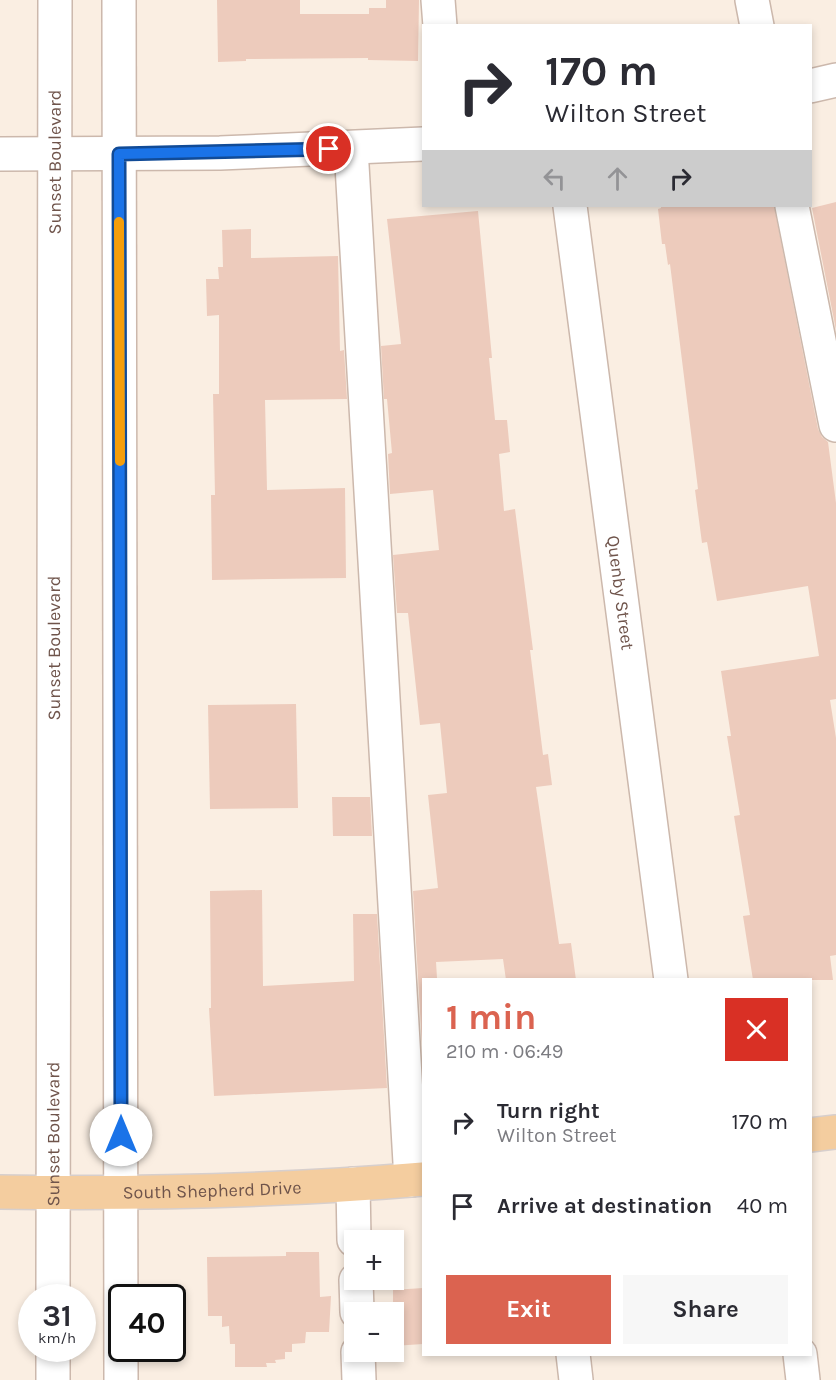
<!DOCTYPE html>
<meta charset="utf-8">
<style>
body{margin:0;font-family:Karla,sans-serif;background:#f7f7f7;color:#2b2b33;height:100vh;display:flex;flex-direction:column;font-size:22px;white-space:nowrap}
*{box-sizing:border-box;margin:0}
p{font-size:20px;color:#7c7c81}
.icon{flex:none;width:33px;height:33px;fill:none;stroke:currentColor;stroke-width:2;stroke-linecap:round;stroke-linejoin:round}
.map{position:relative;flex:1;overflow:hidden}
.sheet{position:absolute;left:422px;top:978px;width:390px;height:378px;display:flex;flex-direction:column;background:#fff;border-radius:0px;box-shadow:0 3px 9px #0003}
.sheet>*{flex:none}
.hud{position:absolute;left:422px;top:24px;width:390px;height:183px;border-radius:0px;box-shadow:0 3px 9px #0003;background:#fff;color:#2b2b33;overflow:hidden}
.buttons{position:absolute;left:344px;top:1230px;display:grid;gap:12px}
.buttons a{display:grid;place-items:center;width:60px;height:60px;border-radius:0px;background:#fff;box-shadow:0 3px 9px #0003;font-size:30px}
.speed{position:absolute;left:18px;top:1284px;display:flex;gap:12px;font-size:30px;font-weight:700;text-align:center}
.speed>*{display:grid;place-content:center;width:78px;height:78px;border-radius:50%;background:#fff;box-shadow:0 3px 9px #0003;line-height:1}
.speed small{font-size:15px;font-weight:400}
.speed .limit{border:3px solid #111;border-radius:9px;background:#fff;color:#111}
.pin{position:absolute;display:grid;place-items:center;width:51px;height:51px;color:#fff;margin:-26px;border:3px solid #fff;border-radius:50%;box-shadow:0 2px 6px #0007}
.me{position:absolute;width:66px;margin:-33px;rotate:0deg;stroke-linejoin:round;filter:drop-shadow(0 0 4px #0008)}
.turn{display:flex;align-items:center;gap:21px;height:126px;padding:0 24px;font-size:27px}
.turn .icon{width:78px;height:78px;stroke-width:2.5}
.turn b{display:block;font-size:42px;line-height:51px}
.lanes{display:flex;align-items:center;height:57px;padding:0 24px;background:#0003;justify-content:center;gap:30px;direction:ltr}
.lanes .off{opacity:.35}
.round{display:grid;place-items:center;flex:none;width:63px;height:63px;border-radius:0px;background:#f7f7f7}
.summary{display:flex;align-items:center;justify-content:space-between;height:102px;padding:0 24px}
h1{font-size:36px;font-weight:700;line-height:45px;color:#db6350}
.cta{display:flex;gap:12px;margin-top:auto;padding:12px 24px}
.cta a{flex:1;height:69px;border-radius:0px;background:#db6350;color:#fff;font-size:24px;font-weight:700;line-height:69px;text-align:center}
.cta a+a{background:#f7f7f7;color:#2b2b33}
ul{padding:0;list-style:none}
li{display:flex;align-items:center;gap:18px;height:84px;padding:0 24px}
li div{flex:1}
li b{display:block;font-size:22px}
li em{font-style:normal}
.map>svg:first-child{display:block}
.building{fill:#edcbbc}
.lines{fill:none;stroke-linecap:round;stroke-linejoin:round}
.minor-casing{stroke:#ccb8ac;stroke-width:36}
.major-casing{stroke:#d7cfcd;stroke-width:36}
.minor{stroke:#fff;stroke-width:33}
.major{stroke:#f4cd9f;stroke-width:33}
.route-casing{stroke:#114b97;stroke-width:15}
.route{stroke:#1a73e8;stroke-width:10}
.slow{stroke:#f59e0b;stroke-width:10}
.labels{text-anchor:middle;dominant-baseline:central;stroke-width:4.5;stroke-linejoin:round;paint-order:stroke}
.street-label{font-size:18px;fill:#6f544b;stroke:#fdf3e7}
</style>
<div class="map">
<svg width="836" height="1380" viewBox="0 0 836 1380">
<rect width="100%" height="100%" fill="#faeee2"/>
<g class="building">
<polygon points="217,0 300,0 300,14 369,14 369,8 386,8 386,0 419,0 418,61 368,60 368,58 246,59 246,61 218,62"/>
<polygon points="836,202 836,330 812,208"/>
<polygon points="661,206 774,206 818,429 822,437 828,442 836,503 836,699 830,700 836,738 836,955 830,956 833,980 753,980 743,916 750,915 734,816 740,815 727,736 731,736 721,671 819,656 808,586 717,601 707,542 702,543 695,490 698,489 670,264 668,265 665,244 662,244 658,209 661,208"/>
<polygon points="478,211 492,358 489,358 495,420 507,420 510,452 499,454 504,511 515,509 533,650 530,650 543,755 548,754 552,785 536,787 559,944 571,943 576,980 506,980 503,959 436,962 437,978 423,979 423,1063 413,891 438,888 428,795 447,793 440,723 420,725 408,613 397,613 393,555 439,550 433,490 390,494 388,454 392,453 387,399 384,399 381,346 401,344 387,219"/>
<polygon points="251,229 251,258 338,256 340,351 344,350 347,399 265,400 267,490 345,488 346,578 212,580 211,495 215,495 213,394 219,394 219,315 207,316 206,279 219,279 218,267 223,267 222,230"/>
<polygon points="296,704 298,808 210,809 208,705"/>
<polygon points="332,797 370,797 372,836 333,836"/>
<polygon points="262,890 263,986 354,981 353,914 377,914 387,1088 214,1096 209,1008 211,1008 210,891"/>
<polygon points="286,1252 319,1252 320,1297 331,1296 329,1332 306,1332 305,1343 292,1344 292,1352 285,1352 285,1359 275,1360 276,1363 266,1363 267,1367 235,1367 235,1344 230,1344 229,1326 222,1327 222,1316 208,1316 207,1257 286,1256"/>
<polygon points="423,1288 423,1344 393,1346 393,1290"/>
</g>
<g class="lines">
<g class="minor-casing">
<g id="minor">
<polyline points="119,0 121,1380"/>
<polyline points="438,0 440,26"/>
<polyline points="752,0 757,26"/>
<polyline points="810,86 836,80"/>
<polyline points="351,148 411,1180"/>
<polyline points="0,154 220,153 423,144"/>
<path id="s1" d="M570,206L671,980"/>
<polyline points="792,206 836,425"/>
<polyline points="353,1184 354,1240"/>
<polyline points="356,1280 357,1312"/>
<path id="s2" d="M53,1298L55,0"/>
<polyline points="358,1352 359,1380"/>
<polyline points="573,1354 576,1380"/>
<polyline points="800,1354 803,1380"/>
<polyline points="53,1380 53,1348"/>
</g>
</g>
<g class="major-casing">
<g id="major">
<polyline points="810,1135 836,1132"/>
<path id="s3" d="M0,1192C141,1194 283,1191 423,1179"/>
</g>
</g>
<use href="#minor" class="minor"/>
<use href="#major" class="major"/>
</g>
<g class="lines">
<g class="route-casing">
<polyline id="route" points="121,1135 119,154 329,149"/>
</g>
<use href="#route" class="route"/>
<polyline class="slow" points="119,222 120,461"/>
</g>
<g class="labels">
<g class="street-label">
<text stroke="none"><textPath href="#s2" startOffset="1136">Sunset Boulevard</textPath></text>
<text stroke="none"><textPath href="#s1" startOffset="390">Quenby Street</textPath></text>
<text stroke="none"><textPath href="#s2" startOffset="650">Sunset Boulevard</textPath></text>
<text stroke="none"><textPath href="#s2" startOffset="164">Sunset Boulevard</textPath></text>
<text stroke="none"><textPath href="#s3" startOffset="212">South Shepherd Drive</textPath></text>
</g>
</g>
</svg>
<div class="buttons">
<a>+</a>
<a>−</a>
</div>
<div class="speed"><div>31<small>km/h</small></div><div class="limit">40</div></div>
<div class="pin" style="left:329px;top:149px;background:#d93025"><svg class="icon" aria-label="arrive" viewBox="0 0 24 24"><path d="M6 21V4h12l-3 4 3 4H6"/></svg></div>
<svg class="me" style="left:121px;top:1135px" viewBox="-20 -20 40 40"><circle r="19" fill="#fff"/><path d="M0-13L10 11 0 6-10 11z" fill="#1a73e8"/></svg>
<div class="hud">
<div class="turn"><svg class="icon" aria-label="right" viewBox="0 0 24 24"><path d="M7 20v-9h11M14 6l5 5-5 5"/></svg><div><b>170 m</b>Wilton Street</div></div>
<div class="lanes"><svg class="icon off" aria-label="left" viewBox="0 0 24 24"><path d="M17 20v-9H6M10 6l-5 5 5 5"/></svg><svg class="icon off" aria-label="ahead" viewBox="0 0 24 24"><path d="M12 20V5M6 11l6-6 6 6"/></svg><svg class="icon" aria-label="right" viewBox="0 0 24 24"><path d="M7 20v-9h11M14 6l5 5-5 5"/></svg></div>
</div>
<section class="sheet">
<div class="summary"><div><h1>1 min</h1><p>210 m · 06:49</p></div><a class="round" style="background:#d93025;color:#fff"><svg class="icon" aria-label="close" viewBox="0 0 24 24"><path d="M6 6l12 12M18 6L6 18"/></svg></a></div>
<ul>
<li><svg class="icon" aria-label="right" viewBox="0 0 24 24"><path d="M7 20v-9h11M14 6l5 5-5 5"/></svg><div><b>Turn right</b><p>Wilton Street</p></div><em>170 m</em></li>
<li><svg class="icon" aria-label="arrive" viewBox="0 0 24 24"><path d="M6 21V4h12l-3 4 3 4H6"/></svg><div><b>Arrive at destination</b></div><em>40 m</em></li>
</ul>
<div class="cta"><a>Exit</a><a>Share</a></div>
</section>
</div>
